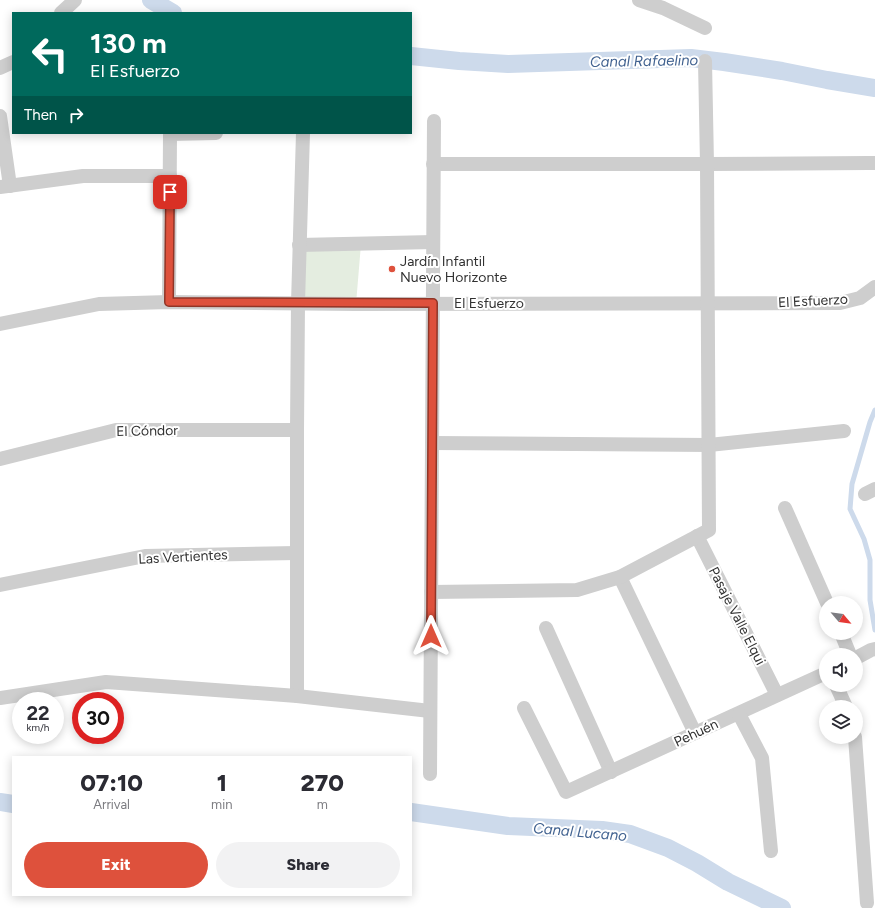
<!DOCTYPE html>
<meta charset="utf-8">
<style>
body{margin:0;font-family:Figtree,sans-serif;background:#f2f2f3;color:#2b2b33;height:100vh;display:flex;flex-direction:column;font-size:15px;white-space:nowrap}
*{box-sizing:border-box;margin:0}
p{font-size:13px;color:#7c7c81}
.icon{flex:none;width:22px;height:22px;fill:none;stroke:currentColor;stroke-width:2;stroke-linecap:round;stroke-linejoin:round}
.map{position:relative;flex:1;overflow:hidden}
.drawer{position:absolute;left:12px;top:756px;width:400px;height:140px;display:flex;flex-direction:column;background:#fff;border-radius:0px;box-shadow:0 2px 10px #0003}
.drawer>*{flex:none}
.top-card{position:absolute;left:12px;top:12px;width:400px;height:122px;border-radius:0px;box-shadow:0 2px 10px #0003;background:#00695c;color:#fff;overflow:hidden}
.needle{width:26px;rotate:119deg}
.controls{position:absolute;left:819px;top:596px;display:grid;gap:8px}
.controls a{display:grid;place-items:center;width:44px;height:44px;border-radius:50%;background:#fff;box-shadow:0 2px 10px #0003;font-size:20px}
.speed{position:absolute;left:12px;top:692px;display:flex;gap:8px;font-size:20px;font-weight:700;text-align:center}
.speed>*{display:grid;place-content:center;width:52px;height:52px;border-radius:50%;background:#fff;box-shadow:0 2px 10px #0003;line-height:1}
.speed small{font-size:10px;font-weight:400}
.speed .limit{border:6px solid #d22;background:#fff;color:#111}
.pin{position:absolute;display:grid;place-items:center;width:34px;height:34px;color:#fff;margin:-17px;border-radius:8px;box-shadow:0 2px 6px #0006}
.me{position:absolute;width:44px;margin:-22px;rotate:0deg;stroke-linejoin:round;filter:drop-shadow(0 0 3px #0008)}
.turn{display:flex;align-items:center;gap:14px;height:84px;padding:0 12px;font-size:18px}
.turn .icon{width:52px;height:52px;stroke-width:2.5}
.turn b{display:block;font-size:28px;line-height:34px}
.then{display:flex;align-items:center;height:38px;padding:0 12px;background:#0003;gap:8px;font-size:15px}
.eta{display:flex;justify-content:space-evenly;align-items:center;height:68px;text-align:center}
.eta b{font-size:24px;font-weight:800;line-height:28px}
.action{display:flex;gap:8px;margin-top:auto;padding:8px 12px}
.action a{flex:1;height:46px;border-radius:24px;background:#de513c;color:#fff;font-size:16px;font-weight:800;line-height:46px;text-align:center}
.action a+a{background:#f2f2f3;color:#2b2b33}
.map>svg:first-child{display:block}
.green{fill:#e4ede0}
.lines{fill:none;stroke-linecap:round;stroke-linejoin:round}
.stream{stroke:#cddaeb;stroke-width:5}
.canal{stroke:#cddaeb;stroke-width:18}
.street{stroke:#cecece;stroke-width:14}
.route-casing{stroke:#903527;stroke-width:10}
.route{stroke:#de513c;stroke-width:7}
.poi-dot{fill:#de513c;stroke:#fff;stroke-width:1.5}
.labels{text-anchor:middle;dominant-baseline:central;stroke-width:4;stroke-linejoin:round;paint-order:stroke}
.poi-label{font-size:14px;fill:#313131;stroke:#fff;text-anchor:start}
.street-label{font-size:14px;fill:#313131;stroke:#fff}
.water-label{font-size:15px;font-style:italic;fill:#416290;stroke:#fff}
</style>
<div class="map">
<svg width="875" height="908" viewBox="0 0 875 908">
<rect width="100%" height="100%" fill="#fff"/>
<polygon class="green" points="361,244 356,304 298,303 299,245"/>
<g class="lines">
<polyline class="stream" points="875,410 870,422 852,484 850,509 864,539 870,560 870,600 875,630"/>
<g class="canal">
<polyline points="151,0 173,13"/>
<polyline points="411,56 459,61 508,64 691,58 724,62 782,71 827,80 875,88"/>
<polyline points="0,802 13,804"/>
<polyline points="411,812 508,826 602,830 630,834 668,848 697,863 728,882 782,908"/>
</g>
<g class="street">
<polyline points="639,0 663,8 705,28"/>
<polyline points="61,13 75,0"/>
<polyline points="0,68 13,62"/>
<polyline points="0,116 10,186"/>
<polyline points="170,134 216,133"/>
<polyline points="433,164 707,164 869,163 875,163"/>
<polyline points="0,187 83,176 170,176"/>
<polyline points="299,245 433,242"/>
<polyline points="169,302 170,133"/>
<polyline points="0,324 99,304 169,302 356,304 840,303 860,298 875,287"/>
<polyline points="432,443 709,445 844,431"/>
<polyline points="0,459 116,430 297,430"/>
<polyline points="865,494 875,489"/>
<polyline points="785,508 827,603"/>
<polyline points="697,536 777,695"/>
<polyline points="620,577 695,733"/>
<polyline points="0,585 145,556 297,553"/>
<polyline points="431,592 577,590 620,577 709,530 707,164 705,61"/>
<polyline points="546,628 611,772"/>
<polyline points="841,633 850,655"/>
<polyline points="856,658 871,650 875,649"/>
<polyline points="836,685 846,707"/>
<polyline points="297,696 297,430 298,303 303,133"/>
<polyline points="0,698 106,682 297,696 430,711"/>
<polyline points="524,708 566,792 826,673"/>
<polyline points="739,714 762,758 771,851"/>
<polyline points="855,737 867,903"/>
<polyline points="430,774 434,121"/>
</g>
</g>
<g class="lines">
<g class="route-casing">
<polyline id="route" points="170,192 169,302 433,303 431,636"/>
</g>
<use href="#route" class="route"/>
</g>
<circle class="poi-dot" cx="392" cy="269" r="4"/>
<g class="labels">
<g class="poi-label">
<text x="400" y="261">Jardín Infantil<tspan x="400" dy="16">Nuevo Horizonte</tspan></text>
</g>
<g class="street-label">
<text transform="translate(813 301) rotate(-3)">El Esfuerzo</text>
<text x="489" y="303">El Esfuerzo</text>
<text transform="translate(147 431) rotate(-1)">El Cóndor</text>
<text transform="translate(183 557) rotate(-3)">Las Vertientes</text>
<text transform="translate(737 616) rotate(63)">Pasaje Valle Elqui</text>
<text transform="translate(696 733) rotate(-25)">Pehuén</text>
</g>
<g class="water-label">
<text transform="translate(644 61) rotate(-1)">Canal Rafaelino</text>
<text transform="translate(580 832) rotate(5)">Canal Lucano</text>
</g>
</g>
</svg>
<div class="controls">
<a><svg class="needle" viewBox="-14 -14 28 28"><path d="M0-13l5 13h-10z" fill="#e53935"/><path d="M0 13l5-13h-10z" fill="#7c7c81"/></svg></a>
<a><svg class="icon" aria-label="sound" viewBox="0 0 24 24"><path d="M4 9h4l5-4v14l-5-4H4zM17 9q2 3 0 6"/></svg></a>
<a><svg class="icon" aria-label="layers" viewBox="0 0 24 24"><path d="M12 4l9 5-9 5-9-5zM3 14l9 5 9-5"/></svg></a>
</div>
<div class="speed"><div>22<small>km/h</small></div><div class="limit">30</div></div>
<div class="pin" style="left:170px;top:192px;background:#d93025"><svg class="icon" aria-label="arrive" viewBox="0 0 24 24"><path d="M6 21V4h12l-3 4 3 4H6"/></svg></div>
<svg class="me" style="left:431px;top:636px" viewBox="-20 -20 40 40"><path d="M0-17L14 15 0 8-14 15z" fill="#de513c" stroke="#fff" stroke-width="4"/></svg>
<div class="top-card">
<div class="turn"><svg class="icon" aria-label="left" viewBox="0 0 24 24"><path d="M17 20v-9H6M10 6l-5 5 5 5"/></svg><div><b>130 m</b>El Esfuerzo</div></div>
<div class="then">Then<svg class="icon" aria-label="right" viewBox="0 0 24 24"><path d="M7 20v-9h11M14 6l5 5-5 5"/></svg></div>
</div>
<section class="drawer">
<div class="eta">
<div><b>07:10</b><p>Arrival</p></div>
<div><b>1</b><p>min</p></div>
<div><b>270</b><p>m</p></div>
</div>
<div class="action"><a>Exit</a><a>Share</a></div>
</section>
</div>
